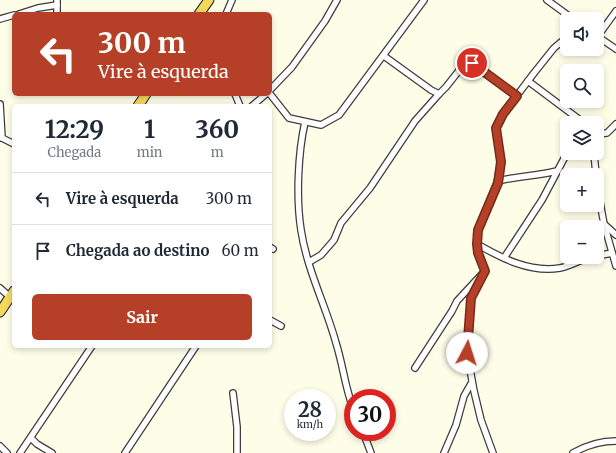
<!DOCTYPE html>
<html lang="pt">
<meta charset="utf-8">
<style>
body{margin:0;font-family:Merriweather,serif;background:#f6f6f7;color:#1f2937;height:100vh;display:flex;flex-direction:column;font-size:15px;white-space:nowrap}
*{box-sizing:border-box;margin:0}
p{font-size:13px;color:#747a83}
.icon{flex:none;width:22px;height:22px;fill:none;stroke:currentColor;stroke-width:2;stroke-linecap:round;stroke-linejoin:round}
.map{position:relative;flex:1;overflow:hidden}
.details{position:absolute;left:12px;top:104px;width:260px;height:244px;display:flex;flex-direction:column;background:#fff;border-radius:6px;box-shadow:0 2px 6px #0003}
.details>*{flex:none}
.hud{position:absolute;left:12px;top:12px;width:260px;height:84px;border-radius:6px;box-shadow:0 2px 6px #0003;background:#b54027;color:#fff;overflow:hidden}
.buttons{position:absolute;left:560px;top:12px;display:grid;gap:8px}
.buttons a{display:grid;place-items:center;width:44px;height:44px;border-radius:6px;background:#fff;box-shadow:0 2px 6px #0003;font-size:20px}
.speed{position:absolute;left:284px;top:389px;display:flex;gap:8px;font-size:20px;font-weight:700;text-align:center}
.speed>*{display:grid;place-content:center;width:52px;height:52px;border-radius:50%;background:#fff;box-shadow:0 2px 6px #0003;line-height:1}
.speed small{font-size:10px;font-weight:400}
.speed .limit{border:6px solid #d22;background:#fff;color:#111}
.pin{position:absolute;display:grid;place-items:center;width:34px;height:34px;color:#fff;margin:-17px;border:2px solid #fff;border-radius:50%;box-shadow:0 1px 4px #0007}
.me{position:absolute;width:44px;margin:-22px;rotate:5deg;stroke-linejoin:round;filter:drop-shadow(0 0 3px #0008)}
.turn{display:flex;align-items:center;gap:14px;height:84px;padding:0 20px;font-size:18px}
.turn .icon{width:52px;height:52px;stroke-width:2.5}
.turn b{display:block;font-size:28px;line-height:34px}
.eta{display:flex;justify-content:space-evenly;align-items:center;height:68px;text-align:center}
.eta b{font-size:24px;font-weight:700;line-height:28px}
.action{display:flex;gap:8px;margin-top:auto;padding:8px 20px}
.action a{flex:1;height:46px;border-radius:6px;background:#b54027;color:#fff;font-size:16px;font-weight:700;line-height:46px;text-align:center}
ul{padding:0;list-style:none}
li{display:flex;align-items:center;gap:12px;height:52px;padding:0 20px;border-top:1px solid #e0e1e3}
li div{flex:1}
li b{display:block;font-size:15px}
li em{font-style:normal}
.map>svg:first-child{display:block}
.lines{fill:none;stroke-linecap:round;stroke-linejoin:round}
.minor-casing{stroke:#3d3d3d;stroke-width:8}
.trunk-casing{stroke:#1b1b1b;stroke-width:11}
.minor{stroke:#fff;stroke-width:5.5}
.trunk{stroke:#f2d85b;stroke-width:9}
.route-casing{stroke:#762a19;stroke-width:10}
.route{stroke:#b54027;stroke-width:7}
</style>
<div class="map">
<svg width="616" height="453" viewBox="0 0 616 453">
<rect width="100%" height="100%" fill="#fefee8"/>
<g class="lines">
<g class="minor-casing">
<g id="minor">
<polyline points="547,0 573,19"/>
<polyline points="19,14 38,8 57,5"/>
<polyline points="57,14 57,0"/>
<polyline points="226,14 232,0"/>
<polyline points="0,19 14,15"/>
<polyline points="597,36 616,49"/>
<polyline points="598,36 616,11"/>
<polyline points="384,56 431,90 439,94 446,87 465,63 472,63 517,96"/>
<polyline points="528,81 584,123"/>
<polyline points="270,90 292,67 325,21 337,0"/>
<polyline points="235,94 240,106"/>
<polyline points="270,94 289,118 321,125 339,115 424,0"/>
<polyline points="0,104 2,138"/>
<polyline points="252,106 266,94"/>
<path d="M305,122C298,153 296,198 301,230C307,270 326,306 336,343C343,365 345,387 353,408"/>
<polyline points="597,134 607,133 616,124"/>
<polyline points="0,137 14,144"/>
<polyline points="594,153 596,175"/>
<path d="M498,181C517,176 537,176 557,171"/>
<polyline points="597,186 604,224 616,266"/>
<polyline points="604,224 616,235"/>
<path d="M477,244C501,258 530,273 560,268C571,266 581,259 592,257"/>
<polyline points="270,247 273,249"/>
<polyline points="597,256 612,253"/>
<polyline points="504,258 542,200 567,153"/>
<polyline points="309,262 321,255 334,240 341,223 370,188 415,121 439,94"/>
<polyline points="0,288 10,297"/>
<polyline points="270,320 281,326"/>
<polyline points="415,368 452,311 457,301 482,274"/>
<polyline points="233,393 237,427 237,453"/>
<polyline points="363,432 371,453"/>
<polyline points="31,438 37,444 52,453"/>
<polyline points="0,446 7,453"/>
<polyline points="20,453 92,346"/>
<polyline points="125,453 196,346"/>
<polyline points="444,453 456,425 464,396 472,382"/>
<polyline points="493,453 481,420 474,391 467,353 471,298 485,271 478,253 477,244 478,230 497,183 501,162 496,128 503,114 534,73 554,48 567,37"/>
<path d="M573,453C587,445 600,441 616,441"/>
</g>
</g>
<g class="trunk-casing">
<g id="trunk">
<polyline points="199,14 209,0"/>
<polyline points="138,106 146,94"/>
<polyline points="0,312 14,291"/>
</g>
</g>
<use href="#minor" class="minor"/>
<use href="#trunk" class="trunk"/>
</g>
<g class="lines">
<g class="route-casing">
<polyline id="route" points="467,353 471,298 485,271 478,253 477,244 478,230 498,183 501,162 496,128 503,114 517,96 472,63"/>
</g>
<use href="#route" class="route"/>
</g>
</svg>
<div class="buttons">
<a><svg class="icon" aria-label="sound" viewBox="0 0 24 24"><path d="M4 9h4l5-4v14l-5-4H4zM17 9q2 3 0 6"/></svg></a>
<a><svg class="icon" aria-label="search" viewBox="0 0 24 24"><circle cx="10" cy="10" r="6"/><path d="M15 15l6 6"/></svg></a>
<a><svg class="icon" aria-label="layers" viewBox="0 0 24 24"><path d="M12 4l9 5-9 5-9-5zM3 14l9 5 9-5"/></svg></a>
<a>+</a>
<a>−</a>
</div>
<div class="speed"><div>28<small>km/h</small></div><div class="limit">30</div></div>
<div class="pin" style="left:472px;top:63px;background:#d93025"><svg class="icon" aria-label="arrive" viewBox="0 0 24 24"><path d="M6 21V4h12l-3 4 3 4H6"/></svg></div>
<svg class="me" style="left:467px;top:353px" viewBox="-20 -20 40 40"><circle r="19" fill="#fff"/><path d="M0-13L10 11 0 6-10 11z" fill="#b54027"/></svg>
<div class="hud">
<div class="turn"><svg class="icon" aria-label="left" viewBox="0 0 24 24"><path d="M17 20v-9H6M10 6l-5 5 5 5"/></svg><div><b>300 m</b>Vire à esquerda</div></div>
</div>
<section class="details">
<div class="eta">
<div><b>12:29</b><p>Chegada</p></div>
<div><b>1</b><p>min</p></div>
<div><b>360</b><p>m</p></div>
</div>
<ul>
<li><svg class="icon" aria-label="left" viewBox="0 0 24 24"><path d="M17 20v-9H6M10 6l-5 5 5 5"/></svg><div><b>Vire à esquerda</b></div><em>300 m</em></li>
<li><svg class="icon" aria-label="arrive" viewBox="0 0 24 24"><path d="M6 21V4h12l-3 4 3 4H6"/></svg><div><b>Chegada ao destino</b></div><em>60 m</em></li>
</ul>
<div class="action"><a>Sair</a></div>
</section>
</div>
